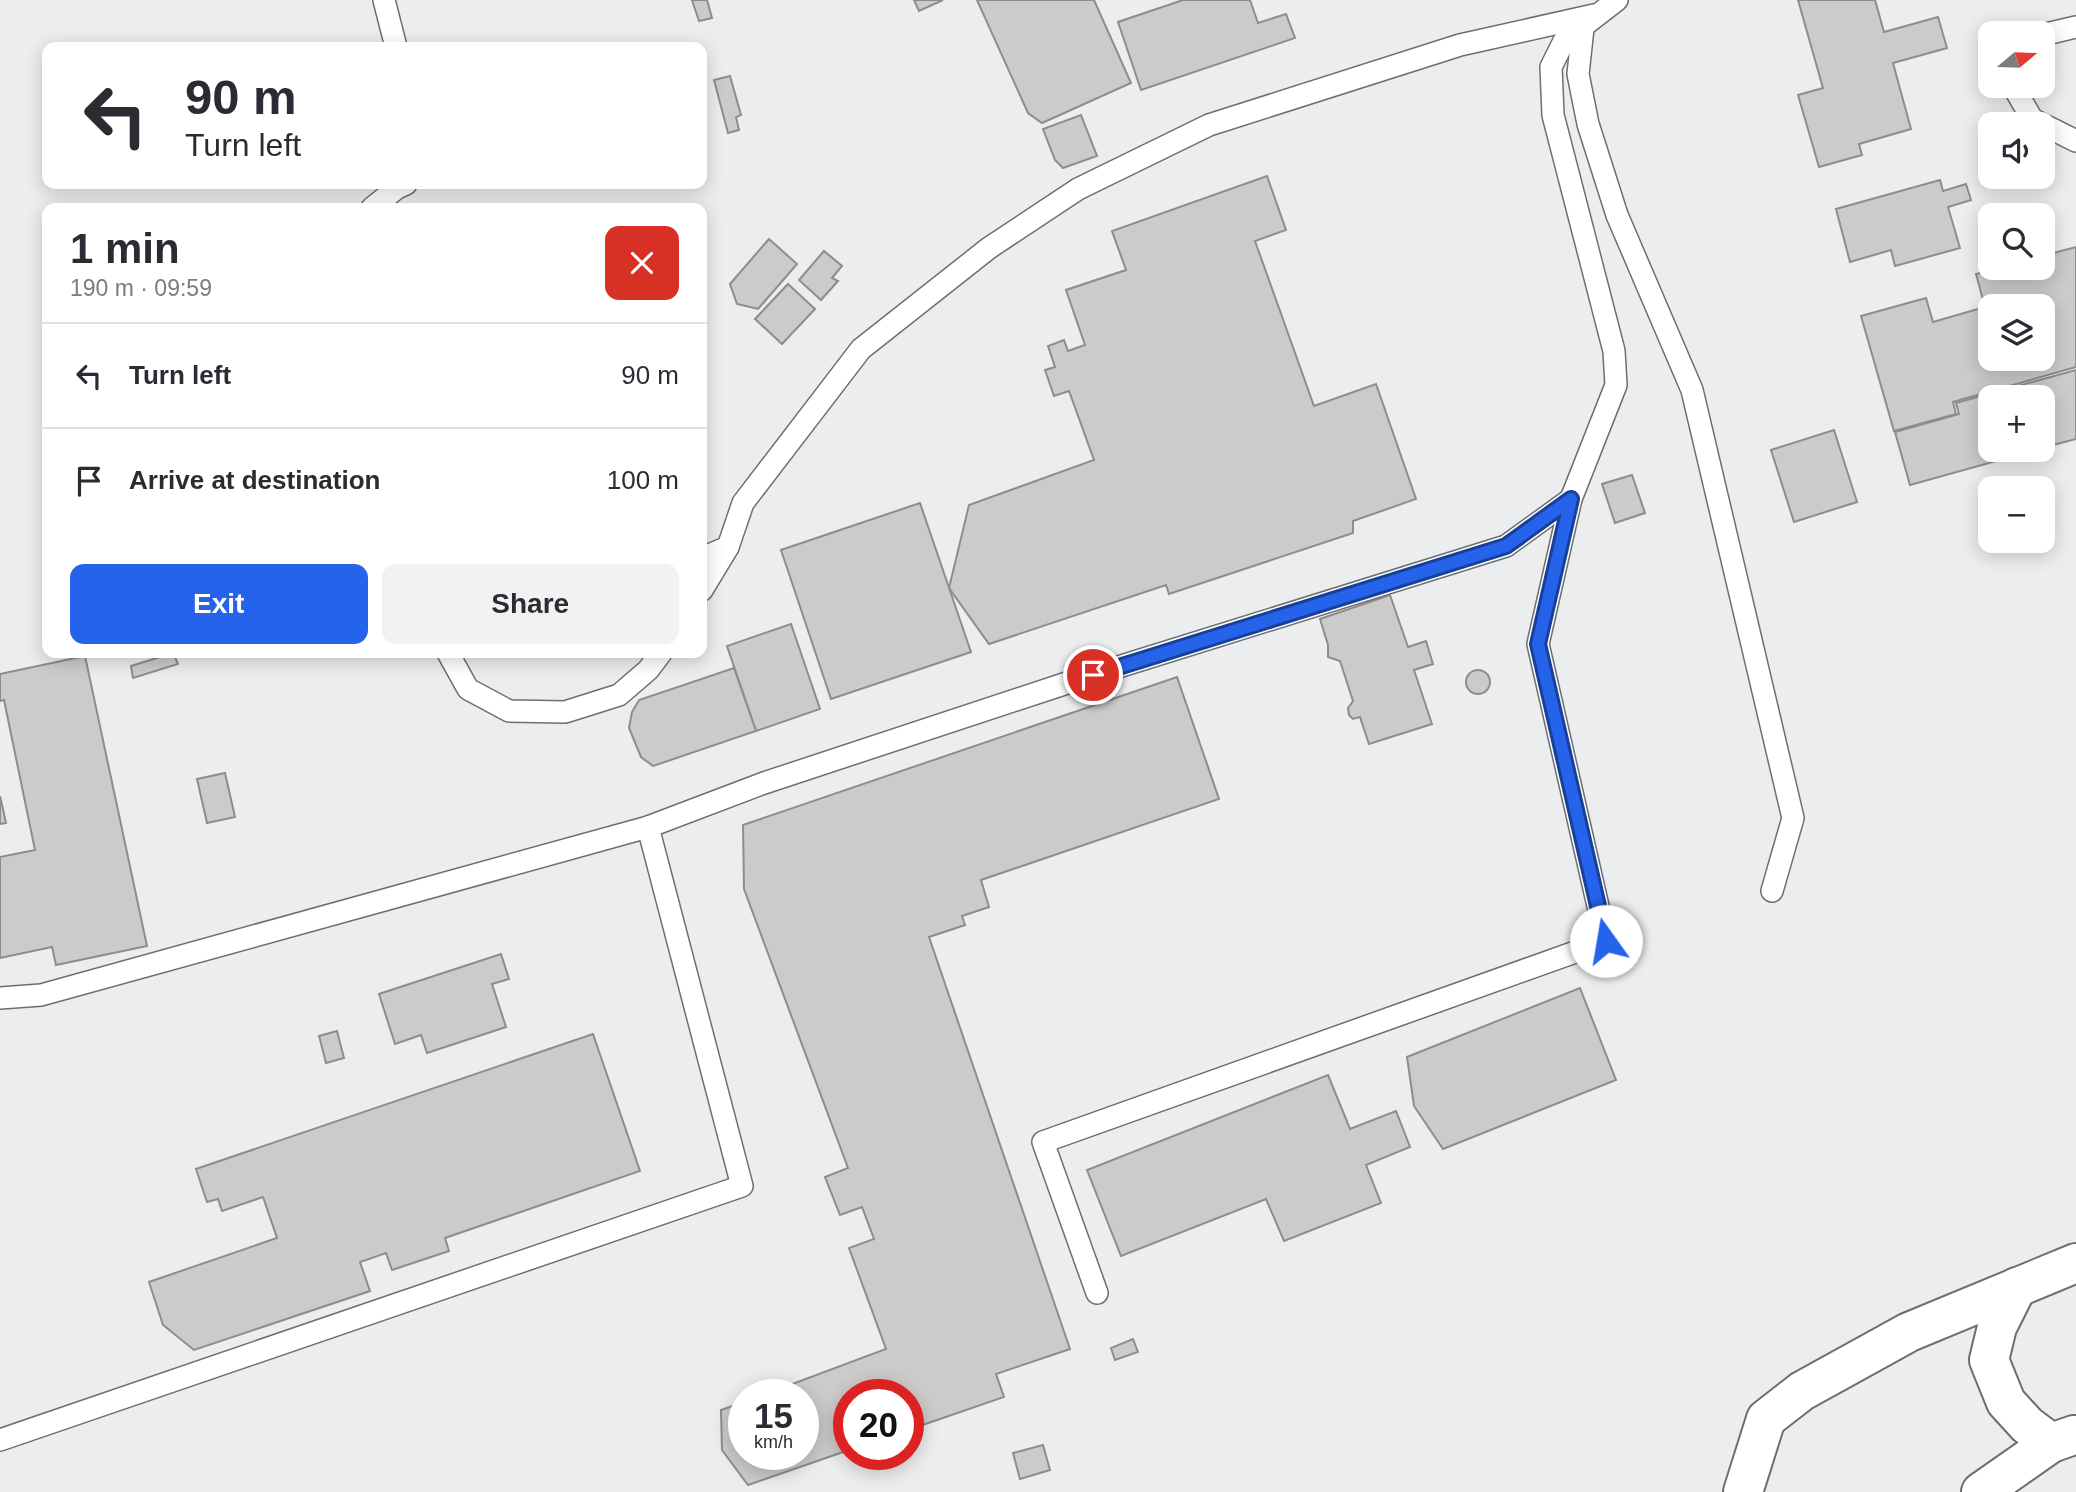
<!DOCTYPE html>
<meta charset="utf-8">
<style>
body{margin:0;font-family:Arial,sans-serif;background:#f2f2f3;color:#2b2b33;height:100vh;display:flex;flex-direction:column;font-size:26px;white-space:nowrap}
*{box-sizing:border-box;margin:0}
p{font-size:23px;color:#7c7c81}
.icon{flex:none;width:38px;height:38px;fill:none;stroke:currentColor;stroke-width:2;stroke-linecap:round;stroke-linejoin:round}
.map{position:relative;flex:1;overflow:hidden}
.side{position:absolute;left:42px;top:203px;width:665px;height:455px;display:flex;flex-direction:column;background:#fff;border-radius:14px;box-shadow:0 4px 18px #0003}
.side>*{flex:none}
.top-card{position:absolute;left:42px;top:42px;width:665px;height:147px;border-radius:14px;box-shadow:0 4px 18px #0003;background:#fff;color:#2b2b33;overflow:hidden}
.needle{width:46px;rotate:71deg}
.controls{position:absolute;left:1978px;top:21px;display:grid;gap:14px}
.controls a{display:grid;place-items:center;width:77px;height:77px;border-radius:14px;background:#fff;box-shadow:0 4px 18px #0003;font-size:35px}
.speed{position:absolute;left:728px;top:1379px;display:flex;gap:14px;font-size:35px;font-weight:700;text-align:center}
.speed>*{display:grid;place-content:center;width:91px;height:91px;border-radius:50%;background:#fff;box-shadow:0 4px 18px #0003;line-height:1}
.speed small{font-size:18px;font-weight:400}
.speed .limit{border:10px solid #d22;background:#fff;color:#111}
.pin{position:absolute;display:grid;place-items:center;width:60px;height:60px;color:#fff;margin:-30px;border:4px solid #fff;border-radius:50%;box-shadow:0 2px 7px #0007}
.me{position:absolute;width:77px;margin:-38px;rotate:347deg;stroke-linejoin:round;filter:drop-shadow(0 0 5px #0008)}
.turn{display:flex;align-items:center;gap:24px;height:147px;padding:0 28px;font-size:32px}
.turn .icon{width:91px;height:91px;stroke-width:2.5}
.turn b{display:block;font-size:49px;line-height:60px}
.round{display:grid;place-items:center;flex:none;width:74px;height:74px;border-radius:14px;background:#f2f2f3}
.summary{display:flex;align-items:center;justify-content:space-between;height:119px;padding:0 28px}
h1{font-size:42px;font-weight:700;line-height:52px}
.primary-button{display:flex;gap:14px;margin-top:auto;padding:14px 28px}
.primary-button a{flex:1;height:80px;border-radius:14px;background:#2563eb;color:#fff;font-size:28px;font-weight:700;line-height:80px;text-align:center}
.primary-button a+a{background:#f2f2f3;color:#2b2b33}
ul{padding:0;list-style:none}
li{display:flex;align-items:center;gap:21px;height:105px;padding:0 28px;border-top:2px solid #e1e1e2}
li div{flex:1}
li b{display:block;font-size:26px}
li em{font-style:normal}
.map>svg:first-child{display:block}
.building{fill:#cdcbca;stroke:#8e8d8c;stroke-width:2;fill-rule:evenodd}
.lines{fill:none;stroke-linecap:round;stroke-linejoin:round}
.service-casing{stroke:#6d6e70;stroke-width:24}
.minor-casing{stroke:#6d6e70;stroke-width:42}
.service{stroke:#fff;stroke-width:21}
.minor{stroke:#fff;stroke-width:38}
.route-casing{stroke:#184099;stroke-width:18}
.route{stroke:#2563eb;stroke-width:12}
</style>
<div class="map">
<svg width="2076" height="1492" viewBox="0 0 2076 1492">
<rect width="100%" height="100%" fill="#ecedef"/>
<g class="building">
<polygon points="692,0 707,0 712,18 699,21"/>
<polygon points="914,0 943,0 919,11"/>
<polygon points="977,0 1094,0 1131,83 1042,123 1028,113"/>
<polygon points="1183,0 1250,0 1258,23 1286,14 1295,38 1141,90 1118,22"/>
<polygon points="1798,0 1875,0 1884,32 1938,17 1947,48 1893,63 1911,129 1859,144 1862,155 1819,167 1798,95 1823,88"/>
<polygon points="730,76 741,115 736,117 739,130 728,133 714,80"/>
<polygon points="1081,115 1097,156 1063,168 1055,160 1043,129"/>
<polygon points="1267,176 1286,230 1255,241 1314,406 1376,384 1416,499 1353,521 1353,533 1169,594 1166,585 989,644 949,588 969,505 1094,460 1069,391 1054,396 1045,370 1055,367 1048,346 1064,340 1068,351 1085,345 1066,290 1126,270 1112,231"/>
<polygon points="1940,180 1943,191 1966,184 1971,200 1948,207 1960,248 1895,266 1891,250 1850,262 1836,209"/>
<polygon points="769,239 797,264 758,309 737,304 730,284"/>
<path d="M2076,247V367L1953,402L1956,414L1894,431L1861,316L1926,298L1933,322L1985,307L1976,274L2000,268H2042V256ZM1990,306H2042V359H1990Z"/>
<polygon points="824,251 842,266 832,278 838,281 821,300 799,280"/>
<polygon points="788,284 815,309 782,344 755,319"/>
<polygon points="2076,370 2076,439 2042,448 2042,397 1990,397 1990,450 2036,450 1910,485 1895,432 1959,414 1956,403"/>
<polygon points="1834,430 1857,502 1794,522 1771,450"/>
<polygon points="1632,475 1645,513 1615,523 1602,484"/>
<polygon points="920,503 971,652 831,699 781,550"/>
<polygon points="1390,595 1408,647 1426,641 1433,664 1414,670 1432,724 1369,744 1360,717 1353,719 1349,715 1348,708 1353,701 1340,661 1328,657 1328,645 1320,619"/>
<polygon points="791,624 820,709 756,731 727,646"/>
<polygon points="173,653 178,664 133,678 131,666"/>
<polygon points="85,656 147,946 56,965 52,947 0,958 0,857 35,850 4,700 0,701 0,674"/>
<polygon points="734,668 756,731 653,766 641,757 629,728 632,712 639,700"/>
<circle cx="1478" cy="682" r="12"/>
<polygon points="1177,677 1219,799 981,880 989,907 962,916 965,925 929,937 1070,1349 996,1374 1004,1397 908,1430 908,1395 849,1395 849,1450 748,1485 722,1450 721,1410 744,1402 744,1454 803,1454 803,1395 763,1395 886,1349 849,1248 874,1239 862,1207 840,1215 825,1177 848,1168 744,889 743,825"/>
<polygon points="225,773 235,817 207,823 197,779"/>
<polygon points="0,796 6,823 0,824"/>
<polygon points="501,954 509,979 492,984 506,1027 427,1053 421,1035 395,1044 379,994"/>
<polygon points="1580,988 1616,1080 1443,1149 1414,1106 1407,1057"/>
<polygon points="337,1031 344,1058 326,1063 319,1036"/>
<polygon points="593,1034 640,1171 445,1238 449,1251 392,1270 386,1253 360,1262 370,1291 194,1350 163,1325 149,1282 277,1238 263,1197 222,1211 218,1199 207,1202 196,1169"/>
<polygon points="1328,1075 1350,1129 1396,1111 1410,1147 1366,1165 1381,1203 1284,1241 1266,1199 1121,1256 1087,1170"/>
<polygon points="1133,1339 1138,1352 1115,1360 1111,1348"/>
<polygon points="1043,1445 1050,1470 1020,1479 1013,1453"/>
</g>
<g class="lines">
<g class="service-casing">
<g id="service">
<polyline points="384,0 396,47"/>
<polyline points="1583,28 1578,74 1588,124 1617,215 1692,390 1793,818 1772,891"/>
<polyline points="2042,35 2076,27"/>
<polyline points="2013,86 2032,119 2076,141"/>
<polyline points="372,208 397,188 406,184"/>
<polyline points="702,558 728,547"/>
<polyline points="702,590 728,547 743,503 861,349 989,248 1078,189 1209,125 1460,45 1594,15"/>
<polyline points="448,653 468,689 509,711 565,712 619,695 648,670 661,653"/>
<polyline points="0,998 41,995 648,827 764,783 1067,683 1506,546 1571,499 1616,385 1614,351 1553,115 1551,67 1564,41 1617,0"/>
<polyline points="1097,1293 1043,1142 1606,941 1538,644 1571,499"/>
<polyline points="0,1440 742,1186 648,827"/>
</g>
</g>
<g class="minor-casing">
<g id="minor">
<polyline points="2017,1287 1997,1327 1989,1360 2006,1402 2027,1425 2051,1443"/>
<polyline points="1743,1492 1766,1419 1802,1391 1909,1332 2076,1263"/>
<polyline points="1981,1492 2051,1443 2074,1435"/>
</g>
</g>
<use href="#service" class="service"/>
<use href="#minor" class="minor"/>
</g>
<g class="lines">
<g class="route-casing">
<polyline id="route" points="1093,675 1506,546 1571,499 1538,644 1606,941"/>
</g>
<use href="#route" class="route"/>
</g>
</svg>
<div class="controls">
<a><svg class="needle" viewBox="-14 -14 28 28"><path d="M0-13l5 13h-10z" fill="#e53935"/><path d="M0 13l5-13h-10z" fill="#7c7c81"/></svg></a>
<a><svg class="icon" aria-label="sound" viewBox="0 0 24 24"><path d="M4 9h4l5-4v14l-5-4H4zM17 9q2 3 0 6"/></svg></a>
<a><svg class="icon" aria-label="search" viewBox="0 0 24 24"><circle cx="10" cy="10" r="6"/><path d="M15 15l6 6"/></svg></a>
<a><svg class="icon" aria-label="layers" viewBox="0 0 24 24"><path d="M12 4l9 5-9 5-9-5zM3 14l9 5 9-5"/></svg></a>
<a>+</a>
<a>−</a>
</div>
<div class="speed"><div>15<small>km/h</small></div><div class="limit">20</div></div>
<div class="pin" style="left:1093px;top:675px;background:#d93025"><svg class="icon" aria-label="arrive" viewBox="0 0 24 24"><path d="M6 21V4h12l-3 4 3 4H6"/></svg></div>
<svg class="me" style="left:1606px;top:941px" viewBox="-20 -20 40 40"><circle r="19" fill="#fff"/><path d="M0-13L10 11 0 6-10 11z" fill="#2563eb"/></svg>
<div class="top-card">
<div class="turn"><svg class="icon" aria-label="left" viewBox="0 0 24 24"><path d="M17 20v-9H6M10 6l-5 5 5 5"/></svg><div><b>90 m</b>Turn left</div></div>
</div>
<section class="side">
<div class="summary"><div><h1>1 min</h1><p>190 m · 09:59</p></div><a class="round" style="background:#d93025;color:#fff"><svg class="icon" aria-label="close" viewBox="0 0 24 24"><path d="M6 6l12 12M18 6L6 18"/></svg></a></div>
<ul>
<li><svg class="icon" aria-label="left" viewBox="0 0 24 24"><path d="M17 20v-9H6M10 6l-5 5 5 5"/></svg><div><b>Turn left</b></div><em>90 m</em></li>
<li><svg class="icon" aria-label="arrive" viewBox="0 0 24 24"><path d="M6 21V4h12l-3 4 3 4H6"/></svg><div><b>Arrive at destination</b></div><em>100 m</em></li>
</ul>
<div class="primary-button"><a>Exit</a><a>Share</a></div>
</section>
</div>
